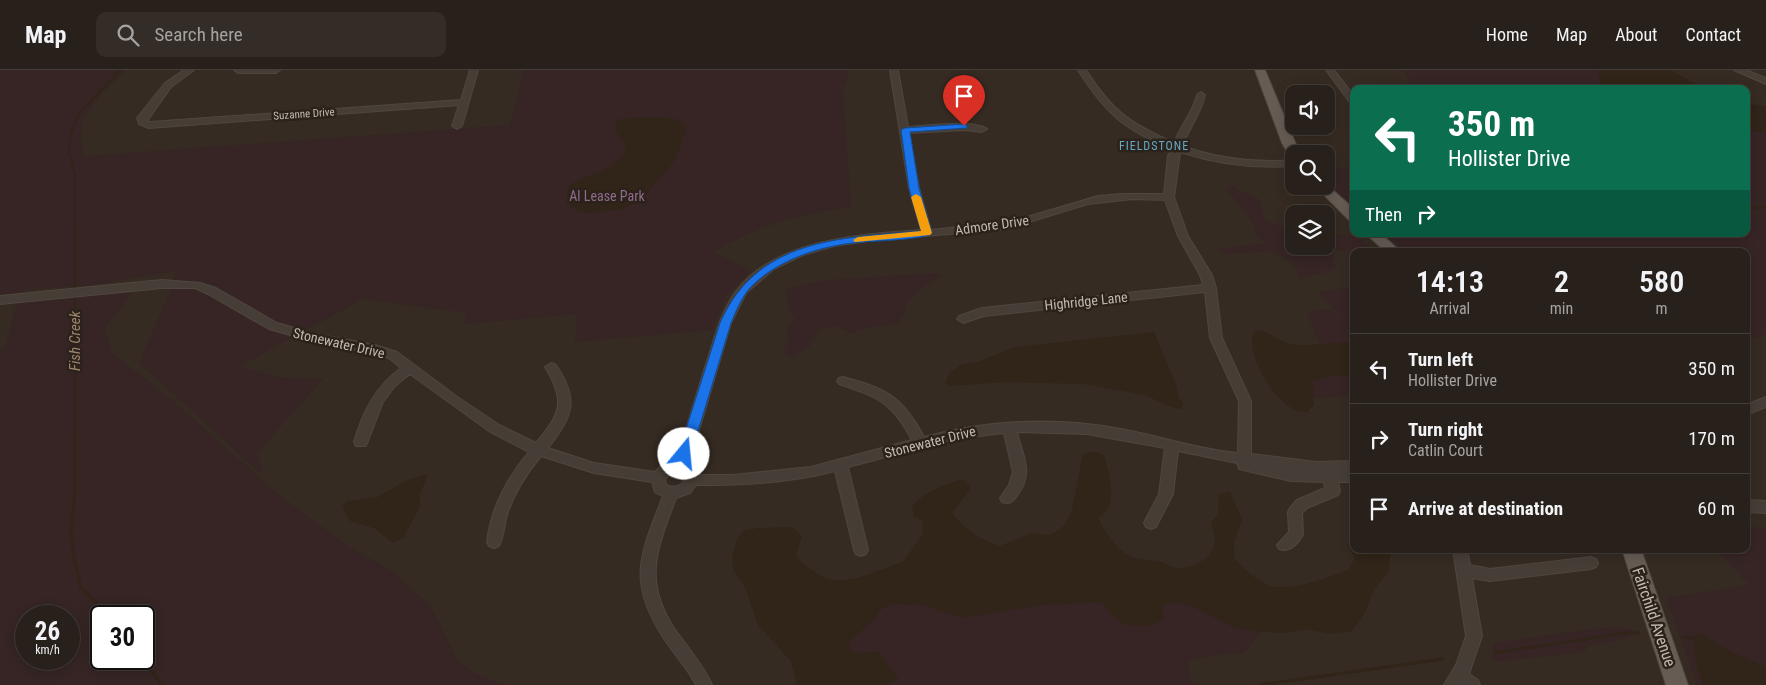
<!DOCTYPE html>
<style>
body{margin:0;font-family:"Roboto Condensed",sans-serif;background:#342d27;color:#f1f3f6;height:100vh;display:flex;flex-direction:column;font-size:19px;white-space:nowrap}
*{box-sizing:border-box;margin:0}
p{font-size:16px;color:#a5a3a2}
.icon{flex:none;width:28px;height:28px;fill:none;stroke:currentColor;stroke-width:2;stroke-linecap:round;stroke-linejoin:round}
.map{position:relative;flex:1;overflow:hidden}
.panel{position:absolute;left:1350px;top:178px;width:400px;height:305px;display:flex;flex-direction:column;background:#28201a;border-radius:10px;box-shadow:0 2px 12px #0003,0 0 0 1px #443e39}
.panel>*{flex:none}
.banner{position:absolute;left:1350px;top:15px;width:400px;height:152px;border-radius:10px;box-shadow:0 2px 12px #0003,0 0 0 1px #443e39;background:#0b6e4f;color:#fff;overflow:hidden}
.controls{position:absolute;left:1285px;top:15px;display:grid;gap:10px}
.controls a{display:grid;place-items:center;width:50px;height:50px;border-radius:10px;background:#28201a;box-shadow:0 2px 12px #0003,0 0 0 1px #443e39;font-size:25px}
.speed{position:absolute;left:15px;top:535px;display:flex;gap:10px;font-size:25px;font-weight:700;text-align:center}
.speed>*{display:grid;place-content:center;width:65px;height:65px;border-radius:50%;background:#28201a;box-shadow:0 2px 12px #0003,0 0 0 1px #443e39;line-height:1}
.speed small{font-size:12px;font-weight:400}
.speed .limit{border:2px solid #111;border-radius:8px;background:#fff;color:#111}
.pin{position:absolute;display:grid;place-items:center;width:42px;height:42px;color:#fff;margin:-51px -21px;border-radius:50% 50% 50% 0;rotate:-45deg;box-shadow:0 0 5px #0007}
.pin .icon{rotate:45deg}
.me{position:absolute;width:55px;margin:-28px;rotate:17deg;stroke-linejoin:round;filter:drop-shadow(0 0 4px #0008)}
.turn{display:flex;align-items:center;gap:18px;height:105px;padding:0 15px;font-size:22px}
.turn .icon{width:65px;height:65px;stroke-width:2.5}
.turn b{display:block;font-size:35px;line-height:42px}
.then{display:flex;align-items:center;height:48px;padding:0 15px;background:#0003;gap:10px;font-size:19px}
.eta{display:flex;justify-content:space-evenly;align-items:center;height:85px;text-align:center}
.eta b{font-size:30px;font-weight:600;line-height:35px}
ul{padding:0;list-style:none}
li{display:flex;align-items:center;gap:15px;height:70px;padding:0 15px;border-top:1px solid #443e39}
li div{flex:1}
li b{display:block;font-size:19px}
li em{font-style:normal}
header{display:flex;align-items:center;gap:30px;box-sizing:border-box;height:70px;padding:0 25px;background:#28201a;border-bottom:1px solid #443e39}
header strong{font-size:24px}
nav{display:flex;gap:28px;margin-inline-start:auto;font-size:18px}
.search{width:350px;height:45px;background:#342d27;display:flex;align-items:center;gap:12px;box-sizing:border-box;padding:0 18px;border-radius:10px;color:#a5a3a2;font-size:19px}
.map>svg:first-child{display:block}
.green{fill:#362524;fill-rule:evenodd}
.water{fill:#312418}
.lines{fill:none;stroke-linecap:round;stroke-linejoin:round}
.stream-far2{stroke:#312418;stroke-width:2}
.stream-far1{stroke:#312418;stroke-width:2.5}
.stream{stroke:#312418;stroke-width:3}
.minor-casing{stroke:#4f473f;stroke-width:2}
.major-casing{stroke:#4f473f;stroke-width:2}
.minor{fill:#463e36;fill-rule:evenodd}
.major{fill:#665c54;fill-rule:evenodd}
.route{fill:#1a73e8;stroke:#114b97}
.slow{fill:#f59e0b}
.labels{text-anchor:middle;dominant-baseline:central;stroke-width:5;stroke-linejoin:round;paint-order:stroke}
.far-street-label{font-size:11px;fill:#c2bab0;stroke:#2b231b}
.far-neighbourhood-label{font-size:12px;letter-spacing:1px;fill:#67a7c6;stroke:#2b231b}
.park-label{font-size:14px;fill:#906b8c;stroke:#2b231b}
.street-label{font-size:14px;fill:#c2bab0;stroke:#2b231b}
.water-label{font-size:15px;font-style:italic;fill:#9e846d;stroke:#2b231b}
.near-street-label{font-size:16px;fill:#c2bab0;stroke:#2b231b}
</style>
<header>
<strong>Map</strong>
<div class="search"><svg class="icon" aria-label="search" viewBox="0 0 24 24"><circle cx="10" cy="10" r="6"/><path d="M15 15l6 6"/></svg>Search here</div>
<nav><a>Home</a><a>Map</a><a>About</a><a>Contact</a></nav>
</header>
<div class="map">
<svg width="1766" height="615" viewBox="0 0 1766 615">
<rect width="100%" height="100%" fill="#352b23"/>
<g class="green">
<path d="M0,0H126C114,10 85,40 82,55C80,66 81,77 85,86L510,55L524,0H847L849,6L843,19L851,137C797,144 761,154 714,182L751,201L726,226L712,260L575,272L577,244L464,254L466,243L363,229L240,296L276,307L323,309L257,383L263,400L259,402L139,293L168,226L176,201L91,215L25,220L19,224L0,227Z"/>
<polygon points="1402,0 1671,0 1705,19 1415,19"/>
<polygon points="1746,33 1766,36 1766,264 1746,271 1746,181 1406,181 1382,164 1746,164"/>
<polygon points="1354,97 1354,140 1326,112 1326,100"/>
<path d="M1232,115L1238,120L1259,129L1265,150L1294,161V176H1326V166C1343,164 1357,164 1369,177C1359,184 1346,178 1334,181L1333,191L1337,197C1331,202 1309,206 1299,208L1295,195L1273,181L1221,184L1218,179L1266,173L1256,166C1257,153 1236,129 1226,120Z"/>
<path d="M937,203L942,206C936,211 931,212 925,216C917,221 911,229 905,236L906,242L897,254C882,256 866,255 853,264L836,256L819,259L809,277L792,287L783,282L788,271L787,257L795,249L789,241L786,223L789,218L827,210Z"/>
<polygon points="1354,217 1354,273 1319,273 1307,242 1329,239 1344,250 1318,222"/>
<path d="M115,222L131,223C129,231 111,249 105,258L112,283L172,330L279,425L348,476L392,501L430,536L441,555L456,589L474,603L505,615H0V280L6,276L17,233ZM26,546H69V589H26ZM101,546H144V589H101Z"/>
<polygon points="1336,305 1349,306 1354,308 1354,326 1312,328 1312,311"/>
<polygon points="1746,457 1766,458 1766,615 1697,615 1666,528 1749,515 1716,479 1746,479"/>
<polygon points="1101,532 1114,548 1177,532 1191,536 1235,558 1265,562 1261,562 1244,583 1211,585 1188,592 1191,611 1195,615 887,615 898,609 852,583 848,571 873,550 880,540 893,533 910,535 921,534 961,548 1043,535"/>
<polygon points="1622,557 1632,559 1634,565 1618,571 1588,576 1585,581 1576,583 1492,592 1494,573 1590,559"/>
</g>
<g class="water">
<polygon points="1598,0 1670,0 1704,19 1606,19 1601,17"/>
<polygon points="1746,34 1766,37 1766,63 1746,60"/>
<path d="M662,47L679,50L687,58L674,91L640,132L618,140L585,143L574,139L567,132V118C585,102 611,104 625,83V75L615,59L617,50L629,48Z"/>
<path d="M1255,261C1268,259 1279,272 1291,274C1310,278 1334,270 1354,273V308C1341,302 1325,308 1312,311L1314,319L1312,327L1314,334L1307,342C1278,345 1242,280 1255,261Z"/>
<polygon points="1154,262 1177,317 1178,327 1183,333 1182,339 1171,337 1145,325 1083,314 1005,312 950,316 945,312 950,303 961,295 978,292 1015,277"/>
<path d="M1095,382L1104,385C1109,403 1120,439 1098,447C1104,461 1114,475 1126,484C1136,491 1149,489 1160,492C1166,493 1172,498 1178,498C1195,498 1214,488 1215,470C1215,465 1212,458 1211,452L1218,445L1219,424L1230,422L1242,450L1234,472V488C1244,499 1260,515 1276,517C1298,519 1327,508 1348,500L1355,488L1348,475L1354,468V479H1391L1388,502L1373,521L1364,545L1352,561L1332,564L1304,559L1285,563L1265,562L1235,558L1191,536L1177,532L1163,536V549C1148,558 1128,560 1114,547C1109,543 1106,536 1101,532L1043,535L961,548L921,534L910,535L893,533L880,540L873,550L848,572L852,583L879,582L898,609L887,615H797L791,591L758,555L745,517L734,501L732,488L736,472L743,461L758,458L793,457L802,467L796,484L802,494L826,509L838,511L855,509L903,492L923,464V451L914,447L912,436C926,421 943,415 963,409L971,418L952,443C964,460 980,469 1000,476L1031,463L1051,465L1064,456L1072,440L1083,384Z"/>
<polygon points="427,404 425,412 420,423 420,437 406,462 405,467 393,473 374,458 350,451 342,436 348,431 378,427 405,411"/>
<path d="M1696,564L1703,565L1727,580L1766,597V615H1704C1697,602 1691,577 1696,564Z"/>
</g>
<g class="lines">
<g class="stream-far2">
<polyline points="1746,138 1766,137"/>
<polyline points="75,161 75,105 69,81 71,63 78,45 120,0"/>
</g>
<polyline class="stream-far1" points="75,160 75,363"/>
<g class="stream">
<polyline points="75,362 75,422 71,460 74,489 81,518 111,546"/>
<polyline points="1684,567 1694,568"/>
<polyline points="1495,583 1631,562 1639,563"/>
<polyline points="138,589 153,603 162,615"/>
<polyline points="1260,615 1443,589"/>
</g>
<g class="minor-casing">
<g id="minor">
<polygon points="184,0 194,0 171,17 147,51 150,52 461,30 470,0 478,0 462,56 457,59 452,56 459,35 149,58 139,54 137,48 165,13"/>
<polygon points="234,0 280,0 276,3 238,3"/>
<path d="M890,0H898L908,57C925,56 974,49 987,59L982,62L964,60L909,63L919,118L931,160L1014,151L1098,126L1122,124H1164L1168,86L1171,79C1124,59 1105,43 1078,0H1086C1112,41 1129,53 1174,73C1180,56 1193,43 1197,25L1201,22L1205,25C1201,44 1189,58 1182,76C1219,89 1255,93 1294,90V96C1254,99 1217,94 1180,82L1174,127L1188,166L1212,205L1216,218L1222,268L1251,331V384L1316,392L1354,391V401L1342,402H1354V412H1338L1340,421L1338,425L1307,438L1302,443L1303,464C1299,473 1289,483 1279,479L1277,475L1289,462L1288,442L1290,438L1297,430L1325,418L1324,412L1291,411L1239,399L1237,393L1178,381L1173,424L1156,457L1151,459L1146,457L1144,453L1159,424L1165,378L1087,364L1017,362C1023,388 1035,403 1016,427C1011,433 1009,434 1002,432L1000,428L1009,415L1013,402L1004,363L954,369L848,397L868,480L866,484L861,486L856,484L854,480L835,401C790,413 742,415 696,415L690,423L676,428C658,477 642,509 674,558C687,577 703,594 712,615H696C688,598 673,583 663,567C626,510 641,484 663,426L655,422L652,412L594,403L541,386C526,404 514,422 507,445C504,455 504,467 499,476L494,478L489,476L487,472C491,438 507,408 529,382L489,361L410,304L395,316L383,332L366,376H356L354,372C363,342 375,317 401,298L389,288L373,283L315,272L269,259L208,224L195,218H162L0,234V226L162,210L200,213L216,218L277,253L315,264L375,275L397,282L456,326L499,355L536,373C561,343 566,331 545,297L551,293L555,294C580,329 573,346 548,378L594,393L655,402L662,395L676,392C686,360 695,329 705,297C714,271 720,242 737,220C777,169 862,164 921,160L909,118ZM1133,129L1165,130L1178,166L1200,205L1203,215L982,238L959,246L957,249L963,253L984,246L1205,222L1210,268L1239,331L1238,383C1199,380 1160,366 1121,359C1056,347 988,350 924,367C902,326 887,319 843,307L839,308L837,311L839,314C878,327 892,332 912,370L811,397L733,405H698L689,394L731,253L746,223L774,199L803,185L834,176L868,171L1006,159L1088,134ZM674,402L682,403L685,407C683,416 675,419 666,415L665,409Z"/>
<polygon points="1326,0 1334,0 1354,26 1354,35 1351,34"/>
<polygon points="1734,0 1746,0 1766,8 1766,14"/>
<polygon points="1766,327 1766,337 1746,345 1746,335"/>
<polygon points="1746,430 1766,431 1766,443 1746,442"/>
<polygon points="1453,479 1467,479 1470,495 1490,499 1591,487 1596,489 1598,493 1596,497 1591,499 1490,511 1472,508 1482,566 1469,604 1478,610 1480,615 1444,615 1456,595 1466,566"/>
</g>
</g>
<g class="major-casing">
<g id="major">
<polygon points="1255,0 1265,0 1300,84 1294,84 1294,88 1290,87 1282,73"/>
<polygon points="1326,114 1354,139 1354,151 1349,150 1315,116 1326,116"/>
<polygon points="1366,164 1381,164 1400,181 1385,181"/>
<polygon points="1622,479 1641,479 1688,615 1666,615"/>
</g>
</g>
<use href="#minor" class="minor"/>
<use href="#major" class="major"/>
</g>
<path class="route" d="M964,54L967,55V58L910,62L919,118L932,163L930,165C906,171 878,170 853,173C817,177 775,191 749,219C741,229 736,241 731,253L691,384L689,387H680L678,384L720,253C757,168 841,168 921,161L909,118L901,60L905,58Z"/>
<polygon class="slow" points="916,124 921,127 932,163 930,165 855,172 853,170 858,167 921,161 911,127"/>
<g class="labels">
<g class="far-street-label">
<text transform="translate(304 44) rotate(-4)">Suzanne Drive</text>
</g>
<g class="far-neighbourhood-label">
<text x="1154" y="76">FIELDSTONE</text>
</g>
<g class="park-label">
<text x="607" y="126">Al Lease Park</text>
</g>
<g class="street-label">
<text transform="translate(992 155) rotate(-8)">Admore Drive</text>
<text transform="translate(1086 231) rotate(-6)">Highridge Lane</text>
<text transform="translate(339 273) rotate(13)">Stonewater Drive</text>
<text transform="translate(930 372) rotate(-14)">Stonewater Drive</text>
</g>
<g class="water-label">
<text transform="translate(75 271) rotate(-90)">Fish Creek</text>
</g>
<g class="near-street-label">
<text transform="translate(1654 547) rotate(71)">Fairchild Avenue</text>
</g>
</g>
</svg>
<div class="controls">
<a><svg class="icon" aria-label="sound" viewBox="0 0 24 24"><path d="M4 9h4l5-4v14l-5-4H4zM17 9q2 3 0 6"/></svg></a>
<a><svg class="icon" aria-label="search" viewBox="0 0 24 24"><circle cx="10" cy="10" r="6"/><path d="M15 15l6 6"/></svg></a>
<a><svg class="icon" aria-label="layers" viewBox="0 0 24 24"><path d="M12 4l9 5-9 5-9-5zM3 14l9 5 9-5"/></svg></a>
</div>
<div class="speed"><div>26<small>km/h</small></div><div class="limit">30</div></div>
<div class="pin" style="left:964px;top:56px;background:#d93025"><svg class="icon" aria-label="arrive" viewBox="0 0 24 24"><path d="M6 21V4h12l-3 4 3 4H6"/></svg></div>
<svg class="me" style="left:684px;top:384px" viewBox="-20 -20 40 40"><circle r="19" fill="#fff"/><path d="M0-13L10 11 0 6-10 11z" fill="#1a73e8"/></svg>
<div class="banner">
<div class="turn"><svg class="icon" aria-label="left" viewBox="0 0 24 24"><path d="M17 20v-9H6M10 6l-5 5 5 5"/></svg><div><b>350 m</b>Hollister Drive</div></div>
<div class="then">Then<svg class="icon" aria-label="right" viewBox="0 0 24 24"><path d="M7 20v-9h11M14 6l5 5-5 5"/></svg></div>
</div>
<section class="panel">
<div class="eta">
<div><b>14:13</b><p>Arrival</p></div>
<div><b>2</b><p>min</p></div>
<div><b>580</b><p>m</p></div>
</div>
<ul>
<li><svg class="icon" aria-label="left" viewBox="0 0 24 24"><path d="M17 20v-9H6M10 6l-5 5 5 5"/></svg><div><b>Turn left</b><p>Hollister Drive</p></div><em>350 m</em></li>
<li><svg class="icon" aria-label="right" viewBox="0 0 24 24"><path d="M7 20v-9h11M14 6l5 5-5 5"/></svg><div><b>Turn right</b><p>Catlin Court</p></div><em>170 m</em></li>
<li><svg class="icon" aria-label="arrive" viewBox="0 0 24 24"><path d="M6 21V4h12l-3 4 3 4H6"/></svg><div><b>Arrive at destination</b></div><em>60 m</em></li>
</ul>
</section>
</div>
